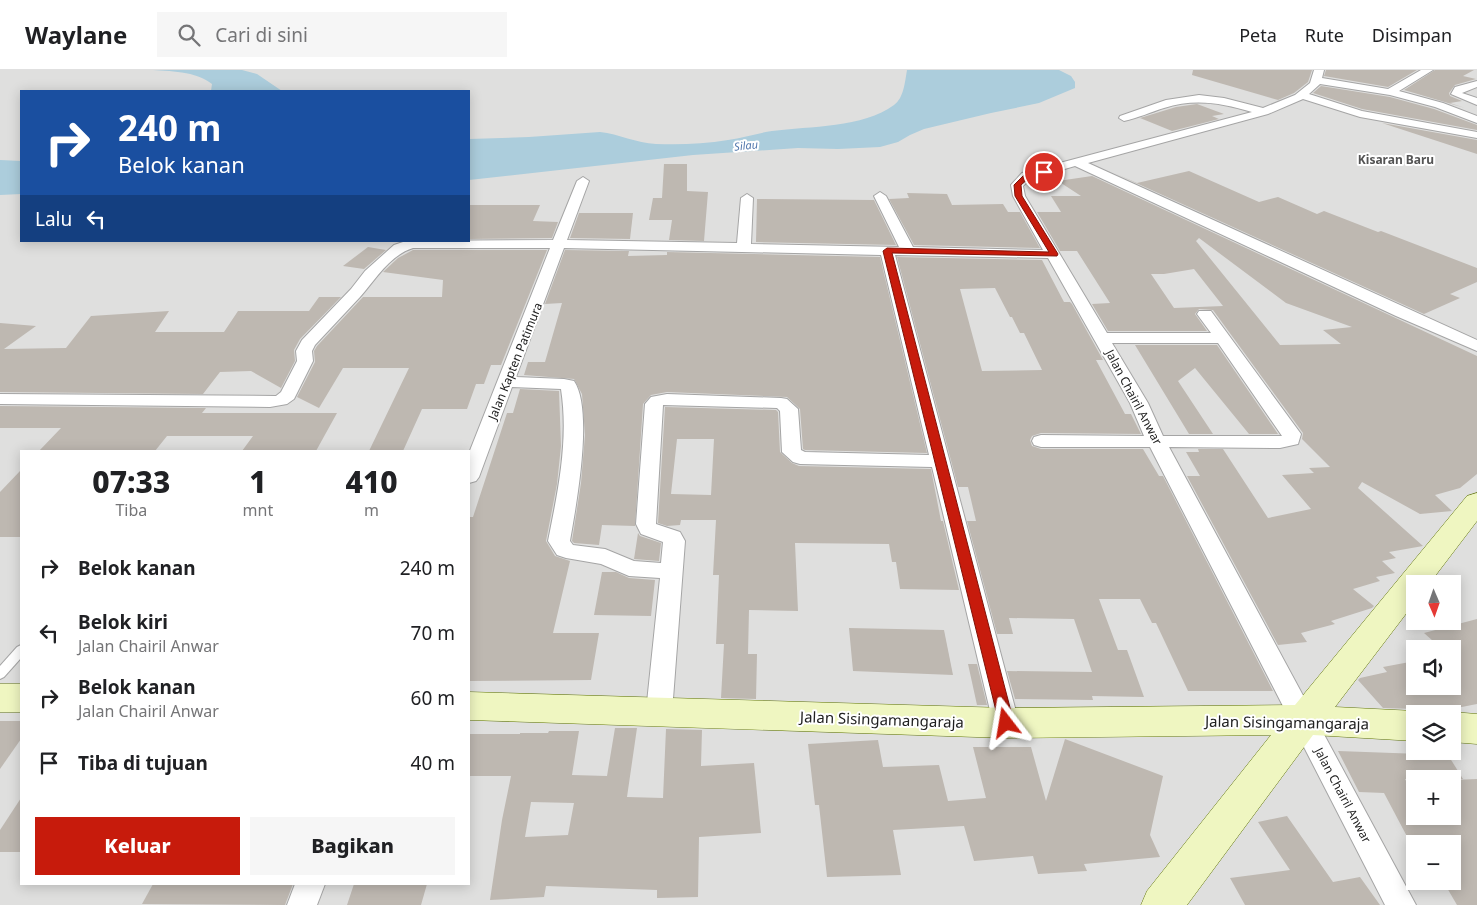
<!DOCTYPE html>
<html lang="id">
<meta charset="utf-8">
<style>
body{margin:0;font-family:"Noto Sans",sans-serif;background:#f6f6f6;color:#202124;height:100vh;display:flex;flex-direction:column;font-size:19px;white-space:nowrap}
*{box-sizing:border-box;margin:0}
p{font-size:16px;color:#757577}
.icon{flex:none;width:28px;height:28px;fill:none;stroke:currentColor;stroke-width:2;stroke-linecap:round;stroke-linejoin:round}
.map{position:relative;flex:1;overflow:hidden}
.panel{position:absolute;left:20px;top:380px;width:450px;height:435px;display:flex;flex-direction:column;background:#fff;border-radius:0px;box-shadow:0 2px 12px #0003}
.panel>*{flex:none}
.hud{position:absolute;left:20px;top:20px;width:450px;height:152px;border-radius:0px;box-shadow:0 2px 12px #0003;background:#1a4fa0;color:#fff;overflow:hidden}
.needle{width:32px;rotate:178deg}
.tools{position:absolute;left:1406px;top:505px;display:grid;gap:10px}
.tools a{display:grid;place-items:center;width:55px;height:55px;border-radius:0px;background:#fff;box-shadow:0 2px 12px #0003;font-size:25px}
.pin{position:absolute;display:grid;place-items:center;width:42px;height:42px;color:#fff;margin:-21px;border:2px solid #fff;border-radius:50%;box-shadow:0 1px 5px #0007}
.me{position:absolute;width:55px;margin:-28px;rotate:346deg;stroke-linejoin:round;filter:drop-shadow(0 0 4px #0008)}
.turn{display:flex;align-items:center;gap:18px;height:105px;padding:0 15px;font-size:22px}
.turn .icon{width:65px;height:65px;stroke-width:2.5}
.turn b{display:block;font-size:35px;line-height:42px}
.then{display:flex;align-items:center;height:48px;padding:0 15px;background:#0003;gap:10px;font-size:19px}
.eta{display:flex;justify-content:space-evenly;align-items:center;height:85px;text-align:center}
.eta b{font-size:30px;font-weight:800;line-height:35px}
.action{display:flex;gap:10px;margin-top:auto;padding:10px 15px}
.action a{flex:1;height:58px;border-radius:0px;background:#c71b0c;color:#fff;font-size:20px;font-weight:800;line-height:58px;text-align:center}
.action a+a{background:#f6f6f6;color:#202124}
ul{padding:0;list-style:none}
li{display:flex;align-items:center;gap:15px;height:65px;padding:0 15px}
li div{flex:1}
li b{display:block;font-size:19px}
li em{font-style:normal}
header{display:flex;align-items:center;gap:30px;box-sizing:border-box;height:70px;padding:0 25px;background:#fff;border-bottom:1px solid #e0e0e0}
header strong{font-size:24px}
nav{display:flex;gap:28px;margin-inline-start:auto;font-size:18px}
.search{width:350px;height:45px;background:#f6f6f6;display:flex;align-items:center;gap:12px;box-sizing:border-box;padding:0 18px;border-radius:0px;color:#757577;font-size:19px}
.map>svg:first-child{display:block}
.residential{fill:#dfdfde;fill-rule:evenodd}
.water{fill:#accddc}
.building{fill:#beb8b1;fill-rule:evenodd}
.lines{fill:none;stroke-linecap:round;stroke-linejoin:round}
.lane-casing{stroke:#a5a5a5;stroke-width:2}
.street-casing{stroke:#a5a5a5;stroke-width:2}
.secondary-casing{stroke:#61750c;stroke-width:1}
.lane{fill:#fff;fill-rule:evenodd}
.street{fill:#fff;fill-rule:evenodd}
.secondary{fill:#eff6c1;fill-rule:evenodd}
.route{fill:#c71b0c;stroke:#811208}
.labels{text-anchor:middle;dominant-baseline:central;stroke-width:4;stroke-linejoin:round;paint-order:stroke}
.far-water-label{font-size:11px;font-style:italic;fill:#5278ad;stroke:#fff}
.far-quarter-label{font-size:12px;font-weight:bold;fill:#545454;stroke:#fff}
.street-label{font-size:12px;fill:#212121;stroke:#fff}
.near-street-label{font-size:15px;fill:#212121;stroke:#fff}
</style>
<header>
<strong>Waylane</strong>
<div class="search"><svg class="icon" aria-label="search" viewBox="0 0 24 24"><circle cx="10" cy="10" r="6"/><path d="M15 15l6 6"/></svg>Cari di sini</div>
<nav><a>Peta</a><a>Rute</a><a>Disimpan</a></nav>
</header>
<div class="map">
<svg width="1477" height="835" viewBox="0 0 1477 835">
<rect width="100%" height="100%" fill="#f1efe9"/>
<path class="residential" d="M0,0H1477V835H0ZM21,21H469V171H21ZM21,381H469V814H21ZM1415,514H1452V551H1415ZM1415,579H1452V616H1415ZM1415,644H1452V681H1415ZM1415,709H1452V746H1415ZM1415,774H1452V811H1415Z"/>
<g class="water">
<path d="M149,0H242L257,4L282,21H211L212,14C196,1 169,1 149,0Z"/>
<path d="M907,0H1059L1071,6L1075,12V18L1039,33L991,43L924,59L910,65L898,72L880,77L838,79L798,78L693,85L469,110V69L529,67L600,62C619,64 636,73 656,74C680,75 704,74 728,70C743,68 758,63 772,61C810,56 863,58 894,35C904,28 905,11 907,0Z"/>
<polygon points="0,90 21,91 21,124 0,125"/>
</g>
<g class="building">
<polygon points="1193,0 1312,0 1308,12 1294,23 1278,30 1192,5"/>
<polygon points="1326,0 1417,0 1388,17 1324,6"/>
<polygon points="1435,0 1474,0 1463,6 1476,9 1455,15 1449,23 1450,26 1462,31 1450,33 1465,38 1404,20"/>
<polygon points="1321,16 1390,27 1434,39 1477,55 1477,60 1362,39 1313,23"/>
<polygon points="1197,34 1224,44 1212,46 1219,49 1172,61 1140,48 1176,37"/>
<polygon points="1382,53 1477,70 1477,84"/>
<polygon points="664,94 687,94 687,121 708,122 704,171 669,170 672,150 649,150 653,128 662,128"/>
<polygon points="1189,101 1259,132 1278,127 1317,144 1324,141 1378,162 1381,161 1477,198 1477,212 1450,224 1460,228 1424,244 1114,103 1137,113"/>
<path d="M1092,106L1477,286V404L1460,418L1435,425L1452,441L1420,444L1362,412L1358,418L1423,476L1389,482L1396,488L1382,491L1395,503L1376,507L1380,511L1353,519L1374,536L1372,538L1331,551L1335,554L1301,563L1307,572L1278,575L1187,406H1200L1186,382H1199L1198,379H1223L1268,448L1311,439L1282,405L1314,403L1309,398L1330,397L1302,369L1303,363L1213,240L1199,239L1195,244L1207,261H1108L1092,234L1110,233L1077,181H1060L1037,142H1061L1051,126H1081L1058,111ZM1199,168L1286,233L1352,257L1323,260L1341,274L1280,275L1196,171ZM1194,199L1223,236L1174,238L1151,204H1164Z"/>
<polygon points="907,123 947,124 952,135 1003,134 1008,142 1020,142 1040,178 914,175 889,129 909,128"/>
<polygon points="757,129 874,130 896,175 756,172"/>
<polygon points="469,135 540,135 533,151 558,152 552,168 469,169"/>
<polygon points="579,143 633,143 630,169 570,168"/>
<polygon points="368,177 386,180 364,199 343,196"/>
<polygon points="413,180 547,180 501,295 491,295 484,314 476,314 467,339 422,339 403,381 369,381 409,298 343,298 319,338 297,327 315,292 314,281 317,276 363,227 442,227 443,210 383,202 398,188"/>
<polygon points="565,180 629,181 628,186 667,185 667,182 880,187 927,383 805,380 803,379 800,339 787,327 667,322 651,325 643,334 635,456 602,455 599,475 574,473 572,471 581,413 585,365 582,324 574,309 524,305 528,292 545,292 562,233 545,234"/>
<path d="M897,187L1042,190L1064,232H1070L1072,234L1103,290H1096L1125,344H1131L1141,364L1041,363L1032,366L1030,370L1032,376L1041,379H1143L1159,406H1163L1273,621H1188L1156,553H1152L1140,529H1099L1118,580H1127L1144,627L1092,626L1093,630L1015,629L1007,601L1092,602L1074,549L1009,548L1013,564H997L967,451H976L968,417H958ZM995,218L1010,247H1012L1020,263H1024L1042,300L982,301L960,219Z"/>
<polygon points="319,227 341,227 300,269 294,280 295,291 281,318 251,301 220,302 203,324 0,322 0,253 36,256 4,279 66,278 91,246 169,241 155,262 224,262 238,241 309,241"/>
<polygon points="1135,275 1217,275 1278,364 1249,364 1195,298 1178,311 1213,364 1189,364"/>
<polygon points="520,319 559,321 561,376 557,414 546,471 555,486 570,491 553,563 599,563 591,610 469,611 469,447 473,447 507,343 513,343"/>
<polygon points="0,336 206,338 202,343 337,343 316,381 242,381 253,366 167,366 155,381 39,381 61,358 0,358"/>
<path d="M665,337L776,340L778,342L780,382L792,393L799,396L931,399L941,451H943L959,520L900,519L896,492H892L889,474L795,473L798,541L749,540L748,584H757L756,629L721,628L724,574H716L719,505H713L716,450H681L680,455L667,456L658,453ZM677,369H714L711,425L671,424Z"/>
<polygon points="21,400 21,467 0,467 0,422"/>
<polygon points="638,463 640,466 661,473 659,491 634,489"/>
<polygon points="602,502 616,502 629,508 655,510 651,546 594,545"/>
<polygon points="1477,549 1477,634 1426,644 1415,639 1383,638 1358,610 1360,608 1387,602 1383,597 1415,591 1415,616 1452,616 1452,579 1442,579 1424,563"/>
<polygon points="849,558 944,560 953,605 853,601"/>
<polygon points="968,594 977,594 987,635 977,635"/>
<polygon points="0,651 21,651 21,669 0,699"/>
<path d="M615,658H637L627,727L663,728L666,659L702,660L701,696L754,693L761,763L699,767L698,827L657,828V820L546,816L544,827L490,830L502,750L511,706H469V664H520V663H548L549,661H579L572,705L607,706ZM531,732L574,733L568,765L525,767Z"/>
<polygon points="1065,669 1163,706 1150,765 1160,787 1084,794 1087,801 1038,804 1033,786 974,791 964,756 893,760 901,805 827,807 819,735 815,735 808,674 878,670 883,697 939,695 948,731 986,728 973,677 1031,677 1046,731"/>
<polygon points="1338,681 1448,685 1463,709 1405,709 1415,727 1415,746 1452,746 1452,710 1477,709 1477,835 1457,835 1443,811 1452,811 1452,774 1411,774 1384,723 1359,722"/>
<polygon points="21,728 21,782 0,782 0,760"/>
<polygon points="1287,746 1333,812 1360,807 1380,835 1245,835 1230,808 1290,800 1258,752"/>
<polygon points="153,814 293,814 285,835 142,834"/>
<polygon points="354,814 427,814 421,835 347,835"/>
</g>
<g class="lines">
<g class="lane-casing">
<polygon id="lane" points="21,575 21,588 4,607 0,609 0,596 17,577"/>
</g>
<g class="street-casing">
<g id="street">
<path d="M1314,0H1324L1322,8L1388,19L1421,0H1433L1399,21L1443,33L1477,46V53L1435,37L1390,25L1320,14L1309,24L1362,41L1477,62V68L1360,47L1303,29L1268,44L1088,93L1477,270V281L1396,246L1075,96L1030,109L1023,116L1025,126L1107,263H1211L1197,244L1199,241H1211L1301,364L1298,374L1280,378L1169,377L1416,835H1385L1150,377H1041L1034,375L1032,371L1034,367L1041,365L1144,366L1130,333L1048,188L895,185L1019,653L1015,661L1006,664L997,661L993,653L932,397L800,394L793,392L782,382L780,341L777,338L663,335L656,454L680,462L685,471L672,642L668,649L659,653L650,649L646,642L660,508L629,506L601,494L566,488L557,485L548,471C558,421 569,370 561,319L512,317L479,407L476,411L469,413V383L550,178H413C390,185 375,210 360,227C345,243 330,259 315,275L312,281L313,291L294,329L287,334L270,337L0,334V324L276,326L281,322L297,291L296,281L302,270L351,219L365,201L394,175L406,171L553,170L577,111L583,107L589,111L567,170L737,173L741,128L747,124L753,128L751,174L899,177L874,126L880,122L886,126L913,177L1043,180L1013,126L1011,115L1022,103L1252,42C1221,33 1195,28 1164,38C1151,42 1138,48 1124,51L1119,48L1120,46L1166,30L1199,25L1224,28L1263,38L1295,25L1310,13ZM564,178L881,185L929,385L805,382L801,380L798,339L787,329L781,328L667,324L651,327L645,334L636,454L641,464L663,472L661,493L634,491L605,479L573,475L570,471C576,436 594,340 574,311L564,309L516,307ZM1112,273H1218L1282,366H1163L1148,333Z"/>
<polygon points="1477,11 1477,17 1462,23 1477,28 1477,35 1451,24 1455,17"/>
<polygon points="295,814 325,814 317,835 287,835"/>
</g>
</g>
<g class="secondary-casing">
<g id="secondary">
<polygon points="1477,423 1477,451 1429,514 1415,514 1415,532 1335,637 1415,641 1423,644 1415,644 1415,671 1313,665 1187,835 1141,835 1147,821 1271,665 1006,668 469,650 469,622 1006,638 1295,635 1467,426"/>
<rect x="0" y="614" width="21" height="28"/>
<polygon points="1452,642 1477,644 1477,674 1452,672 1452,644 1447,644"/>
</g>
</g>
<use href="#lane" class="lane"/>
<use href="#street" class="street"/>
<use href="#secondary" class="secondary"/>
</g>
<polygon class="route" points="1044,100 1046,100 1046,103 1029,108 1021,115 1022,126 1058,184 1057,186 892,183 1014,653 1012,657 1006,659 1001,657 999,653 883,181 887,178 1049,182 1015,126 1014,115 1024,105"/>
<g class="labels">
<g class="far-water-label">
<text transform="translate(746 75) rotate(-6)">Silau</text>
</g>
<g class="far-quarter-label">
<text x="1396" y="89">Kisaran Baru</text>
</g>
<g class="street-label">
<text transform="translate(515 291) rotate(-68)">Jalan Kapten Patimura</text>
<text transform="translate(1134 327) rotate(62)">Jalan Chairil Anwar</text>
<text transform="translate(1343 725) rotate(62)">Jalan Chairil Anwar</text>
</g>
<g class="near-street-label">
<text transform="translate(882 649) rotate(2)">Jalan Sisingamangaraja</text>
<text transform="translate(1287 652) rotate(1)">Jalan Sisingamangaraja</text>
</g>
</g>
</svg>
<div class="tools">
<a><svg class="needle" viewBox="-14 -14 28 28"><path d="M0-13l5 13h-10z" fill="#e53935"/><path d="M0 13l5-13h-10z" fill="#757577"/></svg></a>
<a><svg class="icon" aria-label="sound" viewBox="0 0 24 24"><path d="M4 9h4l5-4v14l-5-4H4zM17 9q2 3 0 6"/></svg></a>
<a><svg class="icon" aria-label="layers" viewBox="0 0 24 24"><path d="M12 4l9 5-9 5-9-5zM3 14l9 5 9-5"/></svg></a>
<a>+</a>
<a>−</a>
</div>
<div class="pin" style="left:1044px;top:102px;background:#d93025"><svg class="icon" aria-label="arrive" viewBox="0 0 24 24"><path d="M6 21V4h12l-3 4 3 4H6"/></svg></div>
<svg class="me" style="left:1006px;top:653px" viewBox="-20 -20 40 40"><path d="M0-17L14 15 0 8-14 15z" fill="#c71b0c" stroke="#fff" stroke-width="4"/></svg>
<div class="hud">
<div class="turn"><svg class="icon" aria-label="right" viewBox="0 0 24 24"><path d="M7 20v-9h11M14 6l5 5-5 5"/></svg><div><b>240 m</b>Belok kanan</div></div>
<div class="then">Lalu<svg class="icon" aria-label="left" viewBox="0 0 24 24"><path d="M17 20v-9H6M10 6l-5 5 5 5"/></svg></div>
</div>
<section class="panel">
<div class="eta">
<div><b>07:33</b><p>Tiba</p></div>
<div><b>1</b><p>mnt</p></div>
<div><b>410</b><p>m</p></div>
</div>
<ul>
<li><svg class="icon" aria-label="right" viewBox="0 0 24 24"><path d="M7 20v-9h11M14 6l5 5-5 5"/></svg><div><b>Belok kanan</b></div><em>240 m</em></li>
<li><svg class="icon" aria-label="left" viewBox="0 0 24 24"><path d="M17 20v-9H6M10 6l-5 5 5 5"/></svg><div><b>Belok kiri</b><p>Jalan Chairil Anwar</p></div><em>70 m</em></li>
<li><svg class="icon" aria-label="right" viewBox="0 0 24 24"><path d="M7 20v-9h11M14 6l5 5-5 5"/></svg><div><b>Belok kanan</b><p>Jalan Chairil Anwar</p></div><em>60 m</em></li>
<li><svg class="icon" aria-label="arrive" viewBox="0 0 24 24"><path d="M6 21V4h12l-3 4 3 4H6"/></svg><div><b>Tiba di tujuan</b></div><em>40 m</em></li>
</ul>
<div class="action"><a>Keluar</a><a>Bagikan</a></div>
</section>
</div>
